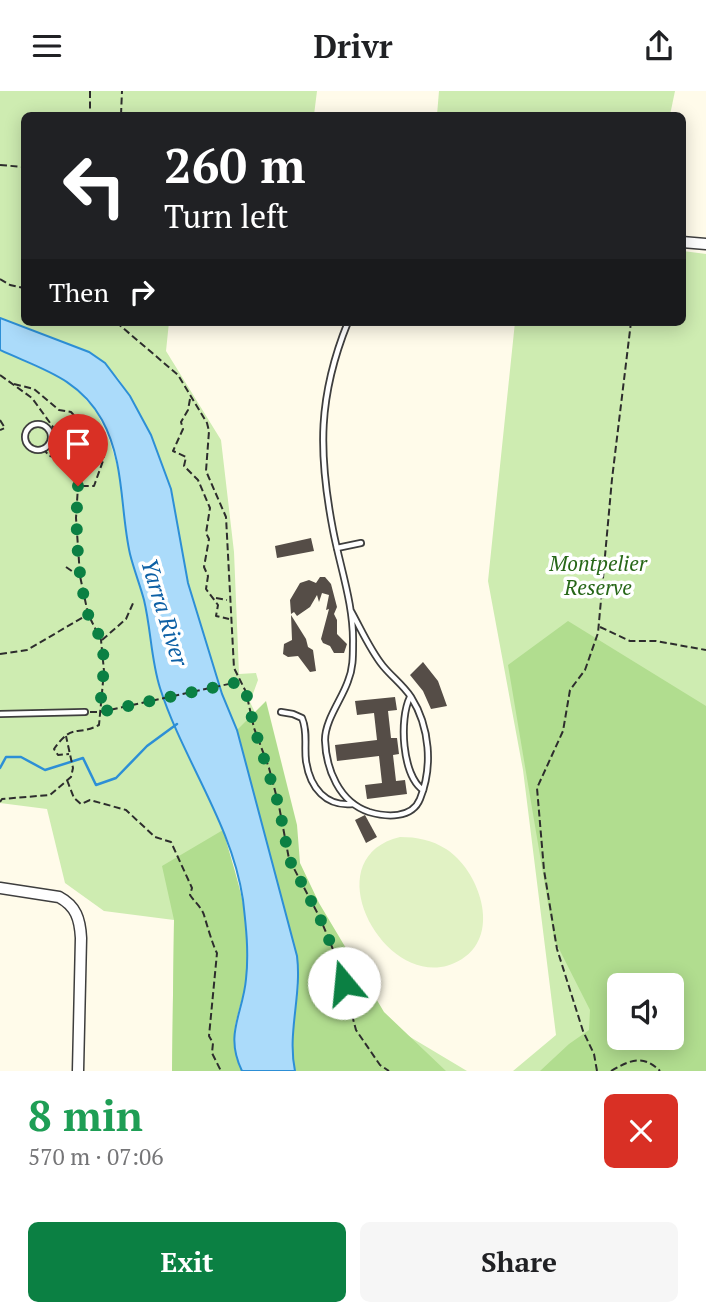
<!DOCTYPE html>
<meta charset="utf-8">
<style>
body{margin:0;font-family:"PT Serif",serif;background:#f6f6f6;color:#202124;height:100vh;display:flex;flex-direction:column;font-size:26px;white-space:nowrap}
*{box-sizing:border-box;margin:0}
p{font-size:23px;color:#757577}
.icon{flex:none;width:38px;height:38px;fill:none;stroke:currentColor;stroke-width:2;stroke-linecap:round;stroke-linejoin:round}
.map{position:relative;height:980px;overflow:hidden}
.side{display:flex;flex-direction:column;background:#fff;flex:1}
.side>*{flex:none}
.banner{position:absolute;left:21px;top:21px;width:665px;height:214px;border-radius:10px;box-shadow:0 4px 18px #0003;background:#202124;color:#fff;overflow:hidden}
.buttons{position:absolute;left:607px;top:882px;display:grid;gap:14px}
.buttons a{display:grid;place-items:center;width:77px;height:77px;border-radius:10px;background:#fff;box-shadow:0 4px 18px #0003;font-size:35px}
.pin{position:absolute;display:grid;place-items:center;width:60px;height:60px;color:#fff;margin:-72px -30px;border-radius:50% 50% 50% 0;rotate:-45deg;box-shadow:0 0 7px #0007}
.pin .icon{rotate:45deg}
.me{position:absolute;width:77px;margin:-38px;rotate:343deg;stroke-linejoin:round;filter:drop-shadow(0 0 5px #0008)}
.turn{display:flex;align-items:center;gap:24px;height:147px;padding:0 28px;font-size:32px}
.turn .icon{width:91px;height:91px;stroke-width:2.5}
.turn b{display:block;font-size:49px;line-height:60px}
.then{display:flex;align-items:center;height:66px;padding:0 28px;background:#0003;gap:14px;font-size:26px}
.round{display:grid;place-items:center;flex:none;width:74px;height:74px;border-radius:10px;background:#f6f6f6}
.overview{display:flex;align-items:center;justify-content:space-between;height:119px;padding:0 28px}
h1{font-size:42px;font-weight:700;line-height:52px;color:#1e9e55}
.primary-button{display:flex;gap:14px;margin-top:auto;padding:14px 28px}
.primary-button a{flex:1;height:80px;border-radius:10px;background:#0b8043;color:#fff;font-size:28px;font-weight:700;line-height:80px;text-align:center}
.primary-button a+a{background:#f6f6f6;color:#202124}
header{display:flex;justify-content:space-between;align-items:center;height:91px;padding:0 28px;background:#fff;font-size:32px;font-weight:700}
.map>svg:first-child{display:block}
.green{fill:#ceecb1;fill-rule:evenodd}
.forest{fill:#b1dd8f;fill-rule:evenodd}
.pitch{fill:#e1f2c4}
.water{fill:#abdbfa;stroke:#2d8fd6;stroke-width:2}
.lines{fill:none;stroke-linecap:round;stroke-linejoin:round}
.stream{stroke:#2d8fd6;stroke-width:2.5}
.building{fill:#554d47}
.service-casing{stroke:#3e3e3e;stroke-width:8}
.minor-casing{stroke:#3e3e3e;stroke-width:13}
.path{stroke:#2d2d2d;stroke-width:2;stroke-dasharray:7 3.5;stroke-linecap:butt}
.service{stroke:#fff;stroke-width:4.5}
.minor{stroke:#fff;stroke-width:10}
.route{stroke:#0b8043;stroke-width:12;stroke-dasharray:0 21.6}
.labels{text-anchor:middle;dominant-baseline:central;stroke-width:7;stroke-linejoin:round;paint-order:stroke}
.park-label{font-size:21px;font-style:italic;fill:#276718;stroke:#fff}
.water-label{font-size:23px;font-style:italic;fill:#0d60a5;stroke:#fff}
</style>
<header><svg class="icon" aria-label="menu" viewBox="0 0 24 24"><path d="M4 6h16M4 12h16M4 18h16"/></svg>Drivr<svg class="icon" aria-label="share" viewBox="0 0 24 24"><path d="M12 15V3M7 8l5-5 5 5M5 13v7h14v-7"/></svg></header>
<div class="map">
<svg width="706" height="980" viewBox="0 0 706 980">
<rect width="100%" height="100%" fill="#fffbea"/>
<g class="green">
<polygon points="0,0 317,0 314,24 24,24 24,231 169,231 166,260 221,349 234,461 239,583 256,582 258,589 250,611 267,647 299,772 370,922 467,980 295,980 233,630 222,603 188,492 171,398 151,344 130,305 118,287 89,261 0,227"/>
<polygon points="439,0 675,0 670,24 437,24"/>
<path d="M683,160L706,163V980H513L556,944L523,679L488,490L515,231H682ZM620,894H672V947H620Z"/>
<polygon points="0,259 70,291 96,320 110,351 122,391 130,463 144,509 160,596 190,668 223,739 236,968 242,980 172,980 174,829 104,820 65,792 47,718 0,712"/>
</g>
<g class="forest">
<path d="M568,530L706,615V980H540L569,953L589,939L590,919L554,848L508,574ZM620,894H672V947H620Z"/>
<polygon points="266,610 297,734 300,772 319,812 384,921 446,980 295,980 292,966 292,946 299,894 237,639"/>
<path d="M223,739C233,775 246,811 248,849C248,862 248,878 246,892C239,925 225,946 242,980H172L174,829L162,775Z"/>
</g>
<path class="pitch" d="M400,746C417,746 432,749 446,758C479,779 502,843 462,868C392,913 308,768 400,746Z"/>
<path class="water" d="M0,227L89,261L105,272L130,305L151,344L171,398L188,492L222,603L237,639L297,865C302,904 287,942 295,980H242C224,943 243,923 246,888C249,861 246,835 243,809C232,733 183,669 160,597C151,569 151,538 144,509C140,494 134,479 130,463C120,419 125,371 102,329C79,287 41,278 0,259Z"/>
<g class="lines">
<polyline class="stream" points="0,677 6,666 21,666 45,679 83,667 96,694 116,687 147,655 177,633"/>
</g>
<g class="building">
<polygon points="311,447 314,460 277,467 275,455"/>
<polygon points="320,486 325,486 331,493 337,516 334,523 337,529 337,543 347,553 344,562 334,562 330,555 323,552 321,548 329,518 326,519 329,504 322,502 319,511 317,504 310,516 297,525 294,521 291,523 290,509 300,492 309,489 316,492"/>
<polygon points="291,524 306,548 308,556 313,559 316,580 310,581 298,565 288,566 283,563 284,553 292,549"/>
<polygon points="423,571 438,590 447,615 431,618 423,600 410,584"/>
<polygon points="395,606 397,619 388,620 391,647 397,647 399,663 393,664 396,690 405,689 407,703 367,708 365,694 382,692 379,665 337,670 335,654 377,649 374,622 357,624 355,610"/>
<polygon points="365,724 377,746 366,752 355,729"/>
</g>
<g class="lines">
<g class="service-casing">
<g id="service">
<path d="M348,231C318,305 318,361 333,439C340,476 354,514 353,553C353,566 353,578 348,590C342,608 325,629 325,649C326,678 339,711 369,721C386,726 412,728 420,708C433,676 430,636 411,606C403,594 392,586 383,575C370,559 361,538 351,520"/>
<circle cx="38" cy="346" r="13"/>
<polyline points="337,457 361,452"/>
<path d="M410,606C399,628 402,684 423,699"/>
<path d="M281,621L293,623L302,627C308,641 304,655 306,670C310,697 326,716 353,713"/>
<polyline points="0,623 85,621"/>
</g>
</g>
<g class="minor-casing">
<g id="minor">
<polyline points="682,151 706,153"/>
<path d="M0,797L59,806C76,815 80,828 81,847L78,980"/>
</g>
</g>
<g class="path">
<polyline points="90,0 90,24"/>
<polyline points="121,24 122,0"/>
<polyline points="0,74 24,76"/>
<polyline points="0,188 10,194 24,197"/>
<polyline points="116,231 178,284 207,332 209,340 206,380 226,426 234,577 246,601 254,637 269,677 279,715 289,768 320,827 337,868 356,939 380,974 389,980"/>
<path d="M0,284L32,307L53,336L78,395L76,427L80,485L88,523L101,549L104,580L99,634C76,646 73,631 54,658L58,664L69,663"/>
<polyline points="14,293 34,298 59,319 71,321 94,347 104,367 94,395 79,395"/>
<polyline points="190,308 188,319 181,331 183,338 173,360 186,366 184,375 198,389 210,417 206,442 209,448 204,476 208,485 206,498 218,514 216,525 229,528"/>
<polyline points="0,329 5,337 0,339"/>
<polyline points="43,357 49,365 66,368"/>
<polyline points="66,476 79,485"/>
<polyline points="216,507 227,509"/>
<polyline points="600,536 630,550 656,550 706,559"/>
<polyline points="102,549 126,528 134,510"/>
<polyline points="0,563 27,559 87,524"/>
<polyline points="90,621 100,621 238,591"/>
<path d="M67,689L74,707L81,713L90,709L126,719L155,746L171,751L192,797L190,804C194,810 202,817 204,824C206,831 214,858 217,862L209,945L213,952L212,962L221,980"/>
<polyline points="0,711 2,708 50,704 71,686 73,677 66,645"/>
<polyline points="597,980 594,963 583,940 557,858 544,779 537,697 563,640 570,599 585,579 598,542 612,388 631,231"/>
<path d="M611,980C630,969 643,963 660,980"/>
</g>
<use href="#service" class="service"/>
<use href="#minor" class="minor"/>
</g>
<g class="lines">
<path class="route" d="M78,395C75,437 77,479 87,520C90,531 98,539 101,550C107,573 101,597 100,621L239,591L246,601L254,636L279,715L289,768L320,827L337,868L344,892"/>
</g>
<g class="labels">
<g class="park-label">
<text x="598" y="472">Montpelier<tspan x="598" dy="24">Reserve</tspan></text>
</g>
<g class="water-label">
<text transform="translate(165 521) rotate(73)">Yarra River</text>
</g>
</g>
</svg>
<div class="buttons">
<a><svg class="icon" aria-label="sound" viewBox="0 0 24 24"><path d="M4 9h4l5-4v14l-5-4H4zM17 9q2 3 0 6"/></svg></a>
</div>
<div class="pin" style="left:78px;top:395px;background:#d93025"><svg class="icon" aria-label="arrive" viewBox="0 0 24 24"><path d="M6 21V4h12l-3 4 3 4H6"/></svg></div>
<svg class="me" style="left:344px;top:892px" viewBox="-20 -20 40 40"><circle r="19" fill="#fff"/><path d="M0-13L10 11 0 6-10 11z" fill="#0b8043"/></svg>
<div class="banner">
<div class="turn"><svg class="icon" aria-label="left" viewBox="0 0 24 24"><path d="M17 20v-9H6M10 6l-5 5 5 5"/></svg><div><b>260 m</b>Turn left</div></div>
<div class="then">Then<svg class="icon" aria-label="right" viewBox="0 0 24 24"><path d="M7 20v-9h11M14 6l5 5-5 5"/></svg></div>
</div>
</div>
<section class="side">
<div class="overview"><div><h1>8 min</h1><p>570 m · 07:06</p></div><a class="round" style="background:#d93025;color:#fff"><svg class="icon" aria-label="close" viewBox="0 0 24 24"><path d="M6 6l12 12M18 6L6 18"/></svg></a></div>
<div class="primary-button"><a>Exit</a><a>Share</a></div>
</section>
